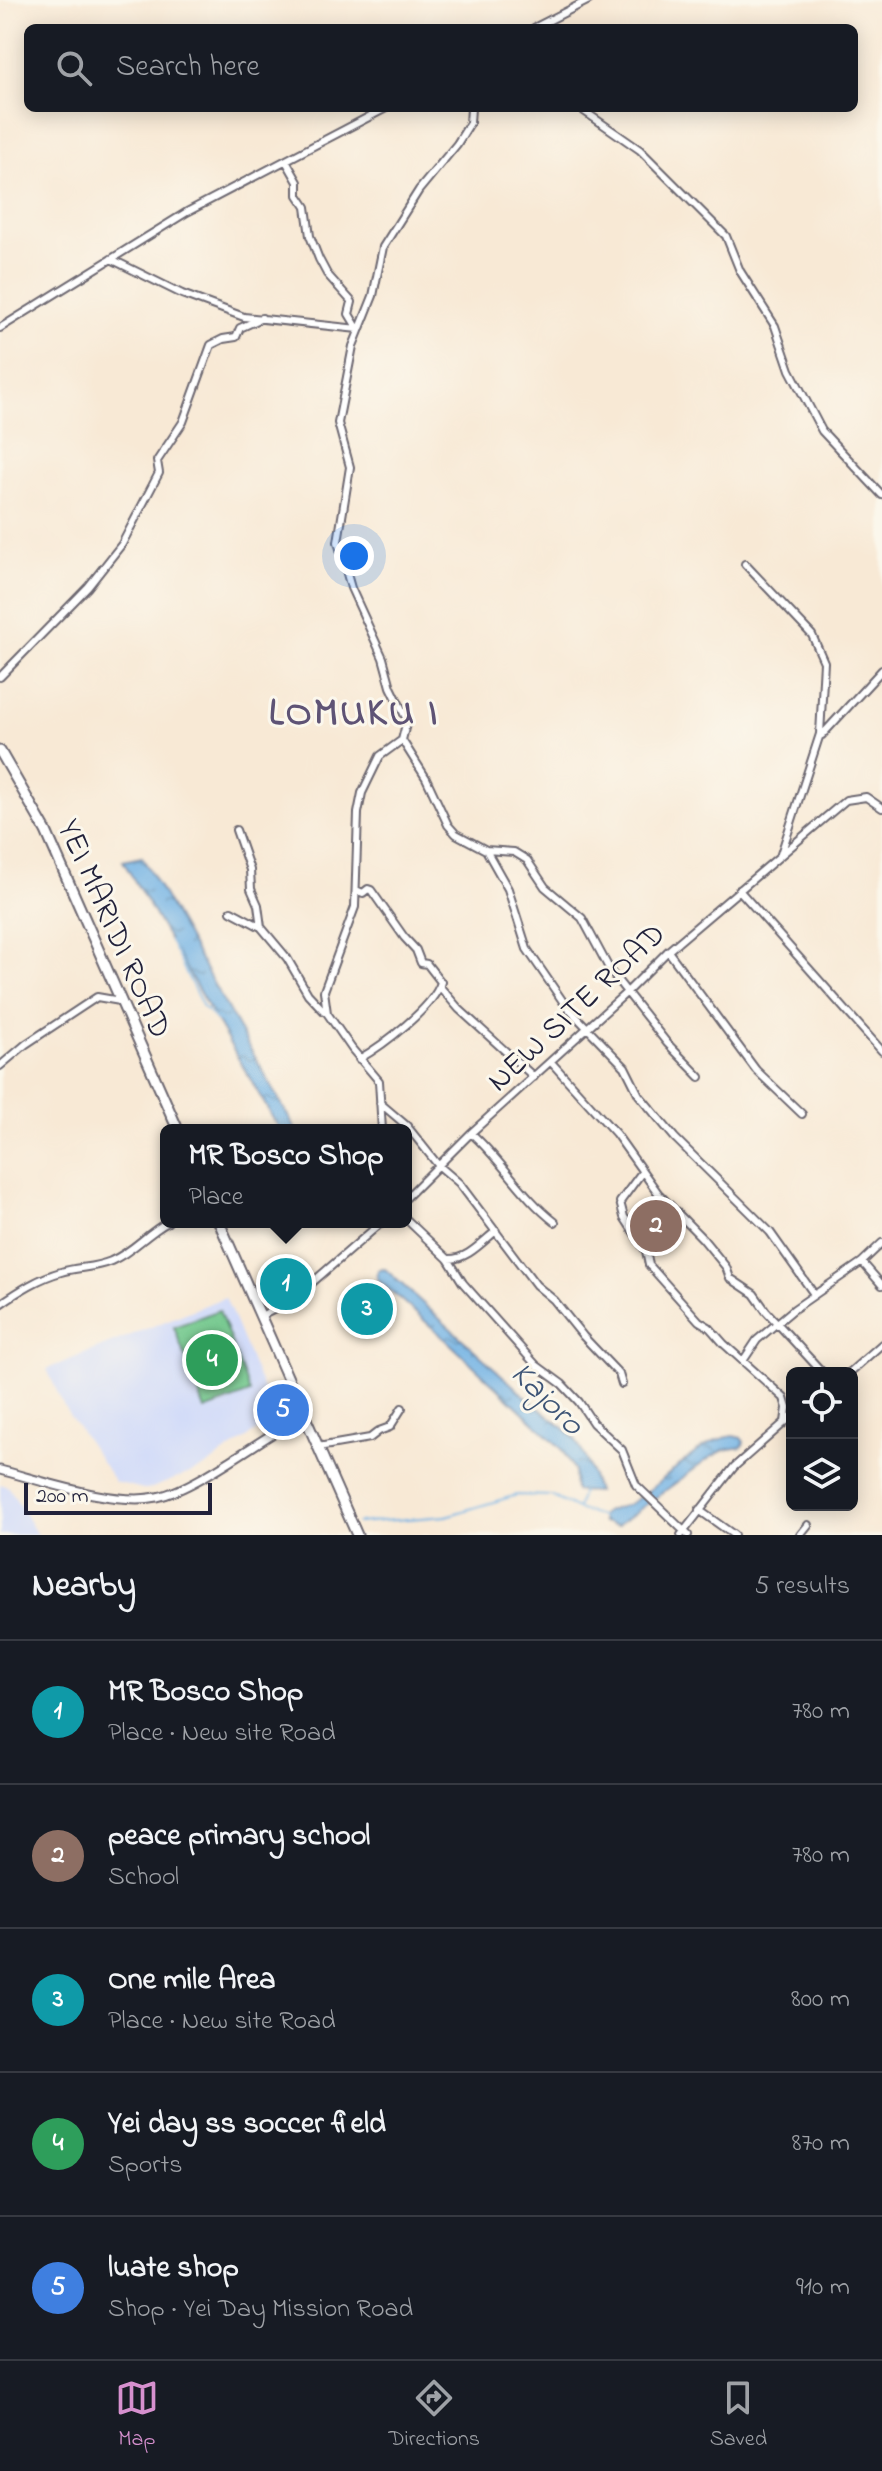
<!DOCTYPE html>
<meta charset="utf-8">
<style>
:root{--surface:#171b24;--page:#242831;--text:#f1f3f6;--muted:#9ea1a6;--line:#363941;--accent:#d690ce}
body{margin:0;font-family:"Indie Flower",sans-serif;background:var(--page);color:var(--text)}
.controls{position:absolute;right:24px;bottom:24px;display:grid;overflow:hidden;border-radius:12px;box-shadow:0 4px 20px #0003}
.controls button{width:72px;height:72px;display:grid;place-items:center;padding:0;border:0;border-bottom:2px solid var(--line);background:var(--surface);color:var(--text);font:40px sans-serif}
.scale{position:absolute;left:24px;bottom:20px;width:188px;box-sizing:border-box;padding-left:8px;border:4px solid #22223b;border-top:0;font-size:22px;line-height:28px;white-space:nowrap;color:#22223b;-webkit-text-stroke:6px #fbf7ec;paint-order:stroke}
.you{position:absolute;left:354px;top:556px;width:28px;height:28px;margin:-20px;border:6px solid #fff;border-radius:50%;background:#1a73e8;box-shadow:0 0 0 12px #1a73e833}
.badge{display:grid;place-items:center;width:52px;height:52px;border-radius:50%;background:var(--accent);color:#fff;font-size:26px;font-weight:700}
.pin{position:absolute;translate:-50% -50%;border:4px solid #fff;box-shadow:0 2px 8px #0006}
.popup{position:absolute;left:160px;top:1124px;width:252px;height:104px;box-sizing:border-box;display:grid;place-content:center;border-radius:12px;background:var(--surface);filter:drop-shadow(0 2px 6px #0005);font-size:26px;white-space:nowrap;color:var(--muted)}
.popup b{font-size:30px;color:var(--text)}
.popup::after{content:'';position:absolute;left:50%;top:100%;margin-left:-16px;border:16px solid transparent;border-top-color:var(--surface)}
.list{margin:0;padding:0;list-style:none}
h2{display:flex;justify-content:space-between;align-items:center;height:104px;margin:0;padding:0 32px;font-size:34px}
h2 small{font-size:26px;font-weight:400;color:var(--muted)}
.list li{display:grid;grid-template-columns:52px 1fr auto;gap:24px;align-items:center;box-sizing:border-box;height:144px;padding:0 32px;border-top:2px solid var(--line)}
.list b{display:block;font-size:30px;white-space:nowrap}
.list p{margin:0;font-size:26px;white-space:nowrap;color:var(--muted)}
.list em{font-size:26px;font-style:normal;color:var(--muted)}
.icon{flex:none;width:44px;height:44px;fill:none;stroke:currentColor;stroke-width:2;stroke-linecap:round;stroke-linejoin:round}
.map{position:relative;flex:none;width:882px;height:1535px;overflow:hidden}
.search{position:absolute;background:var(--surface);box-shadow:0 4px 20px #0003;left:24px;right:24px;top:24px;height:88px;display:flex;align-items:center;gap:20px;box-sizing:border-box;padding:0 28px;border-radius:12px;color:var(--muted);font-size:30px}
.sheet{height:824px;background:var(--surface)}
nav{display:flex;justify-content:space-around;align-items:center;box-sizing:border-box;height:112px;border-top:2px solid var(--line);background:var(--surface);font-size:22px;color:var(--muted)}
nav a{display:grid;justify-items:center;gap:4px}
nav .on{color:var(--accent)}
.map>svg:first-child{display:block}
</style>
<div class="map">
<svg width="882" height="1535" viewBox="0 0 882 1535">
<defs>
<pattern id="water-ripples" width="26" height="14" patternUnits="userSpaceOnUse" patternTransform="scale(2)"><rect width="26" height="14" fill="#70b1e4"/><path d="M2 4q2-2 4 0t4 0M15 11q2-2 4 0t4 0" fill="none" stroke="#5c90ba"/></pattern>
</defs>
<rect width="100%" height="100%" fill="#fbf7ec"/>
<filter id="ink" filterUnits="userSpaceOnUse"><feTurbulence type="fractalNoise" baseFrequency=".0125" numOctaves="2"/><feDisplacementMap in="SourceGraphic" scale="16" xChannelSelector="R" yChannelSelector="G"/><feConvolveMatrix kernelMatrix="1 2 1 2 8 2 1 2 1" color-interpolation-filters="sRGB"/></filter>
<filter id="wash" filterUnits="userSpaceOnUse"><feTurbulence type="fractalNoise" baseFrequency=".006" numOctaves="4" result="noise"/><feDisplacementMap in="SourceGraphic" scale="32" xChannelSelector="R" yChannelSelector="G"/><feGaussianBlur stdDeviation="1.8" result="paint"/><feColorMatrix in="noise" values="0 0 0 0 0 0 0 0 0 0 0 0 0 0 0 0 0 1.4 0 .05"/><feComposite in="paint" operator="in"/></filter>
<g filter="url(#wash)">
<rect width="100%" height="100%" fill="#f8e9d5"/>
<path fill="#d0daf9" d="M225,1297l46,112 2,11 -70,48 -56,22 -32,-8 -51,-75 -17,-38z
M0,1484l9,3 28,48h-37z"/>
<path fill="#71c78c" stroke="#4a7464" stroke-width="2" d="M219,1310l31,83 -45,17 -31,-83z"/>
<path fill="url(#water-ripples)" stroke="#496a90" stroke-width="2" d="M142,857l154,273h-16l-157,-269z
M385,1269l142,129 39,32 10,10 12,24 9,28 -22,-1 -1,-21 -13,-22 -119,-112 -65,-57 1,-9z
M733,1436l8,2 3,4 -2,5 -18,3 -13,7 -94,69 -15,-4v-8c8,-6 20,-6 29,-11 32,-19 66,-62 102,-67z"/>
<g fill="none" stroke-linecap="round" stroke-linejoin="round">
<path stroke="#70b1e4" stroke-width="2" d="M170,941l33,66 14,14
M577,1509l5,-17
M357,1523l89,-7 71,-21 34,1 26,13 25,8"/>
</g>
</g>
<g filter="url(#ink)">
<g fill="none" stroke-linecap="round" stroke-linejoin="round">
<defs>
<path id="minor" d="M534,28l55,-28
M583,108l1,3 56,39 86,86 14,35 35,55 15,44 32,61 60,64
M286,161l12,21v13l8,12 4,29 9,23 8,15 25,28 -3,12 9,15
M111,259l71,35 62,23 114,12
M0,328l187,-116 199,-104
M745,564l67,71 12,27 -4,72 -39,120
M0,677l88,-90 34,-43 37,-71 -2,-12 26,-39 28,-77 12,-6 13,-2 4,-9 22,-10
M822,735l60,-65
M402,740l24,38 22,47 8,9 30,16 28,2 13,8 18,27 37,31 29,54 56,71 33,34
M236,830l14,40 1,19 7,16 3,22 26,31 21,36 16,17
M486,850l22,39 19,60 39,57 59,61 14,28 36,43 95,94 44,62
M356,890l7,3 5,-4 3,1 33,47 12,13 5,13 6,1 14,18c-7,25 -59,64 -82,77
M739,890l143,161
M231,911l28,15
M668,951l88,119 46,44
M440,987l19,22 75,68
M551,1062l65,72 42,59 45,46 23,28 4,11 24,16 12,17 57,62
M0,1066l26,-22 71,-47 23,4
M380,1103l27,23 31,39 21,18 77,102 18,15 29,36 36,38 3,10
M382,1130l-3,-49 -27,-32 -25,-36 -3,-22 31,-84 3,-94 4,-20 18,-37 22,-16 5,-20 -16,-33 -8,-29 -32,-70 -13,-46 12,-75 -12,-44 15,-77 20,-50 10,-49 36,-57 38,-46 13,-21 1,-15
M471,1133c31,27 51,64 84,89
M642,1172l-22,30 4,15 22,34 3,14 50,56 10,6 15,17 60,54 3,10 -2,14
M406,1198l65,-65 156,-141 41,-41 178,-151 20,-3 16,11
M406,1219l42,40 15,24 73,82 26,19 17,18 14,21 29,27 14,35 52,50
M448,1259c19,1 34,-17 48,-28
M862,1262l20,23
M0,1304c19,-13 39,-26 61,-32 17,-5 34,-4 50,-11 22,-9 36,-28 57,-39
M261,1316l30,-15 91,-79
M743,1361l14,-21 37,-31 68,-47 20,-19
M849,1373l33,-29
M318,1447l52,-9 9,-7 11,-4 12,-19
M699,1510l35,25
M681,1535l53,-68 58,-51
M800,1535l8,-10"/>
<path id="tertiary" d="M0,1470c43,11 115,36 157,27 38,-8 99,-55 135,-75l16,2"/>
<path id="primary" d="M0,751l46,80 132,299
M219,1222l138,313"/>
</defs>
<use href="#minor" stroke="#6d6871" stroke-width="10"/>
<use href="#tertiary" stroke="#6d6871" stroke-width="11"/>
<use href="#primary" stroke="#6d6871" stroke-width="13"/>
<use href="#minor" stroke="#fff" stroke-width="6"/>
<use href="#tertiary" stroke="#fff" stroke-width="7"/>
<use href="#primary" stroke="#fff" stroke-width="9"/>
</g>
</g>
<g text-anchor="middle" stroke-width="6" stroke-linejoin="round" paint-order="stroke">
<g font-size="32" fill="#22223b" stroke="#fbf7ec">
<text transform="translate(116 928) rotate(66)" y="11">YEI MARIDI ROAD</text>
<text transform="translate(575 1006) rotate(-43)" y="11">NEW SITE ROAD</text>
</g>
<g font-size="34" font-style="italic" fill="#3d5476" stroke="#fbf7ec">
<text transform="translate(549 1397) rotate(45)" y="12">Kajoro</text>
</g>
<g font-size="40" font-weight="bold" letter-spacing="2" fill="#5e5375" stroke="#fbf7ec">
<text x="354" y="724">LOMUKU I</text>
</g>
</g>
</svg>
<div class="controls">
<button><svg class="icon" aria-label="locate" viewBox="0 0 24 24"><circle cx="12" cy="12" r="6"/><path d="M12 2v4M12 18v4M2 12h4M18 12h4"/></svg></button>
<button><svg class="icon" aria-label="layers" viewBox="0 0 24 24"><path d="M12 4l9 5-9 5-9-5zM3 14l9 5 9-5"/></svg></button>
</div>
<div class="scale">200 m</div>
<div class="you"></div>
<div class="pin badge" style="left:286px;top:1284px;background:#0f9aa8">1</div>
<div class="popup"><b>MR Bosco Shop</b>Place</div>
<div class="pin badge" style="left:656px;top:1226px;background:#8d6e63">2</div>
<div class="pin badge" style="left:367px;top:1309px;background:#0f9aa8">3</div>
<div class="pin badge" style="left:212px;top:1360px;background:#2e9e5b">4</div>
<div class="pin badge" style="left:283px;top:1410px;background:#3f7fe0">5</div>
<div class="search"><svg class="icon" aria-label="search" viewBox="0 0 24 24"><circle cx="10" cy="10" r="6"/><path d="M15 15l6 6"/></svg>Search here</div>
</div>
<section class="sheet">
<h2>Nearby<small>5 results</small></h2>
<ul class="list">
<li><span class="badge" style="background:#0f9aa8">1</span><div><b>MR Bosco Shop</b><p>Place · New site Road</p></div><em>780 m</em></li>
<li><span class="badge" style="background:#8d6e63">2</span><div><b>peace primary school</b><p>School</p></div><em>780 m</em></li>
<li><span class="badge" style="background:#0f9aa8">3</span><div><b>One mile Area</b><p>Place · New site Road</p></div><em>800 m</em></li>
<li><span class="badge" style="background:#2e9e5b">4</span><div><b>Yei day ss soccer field</b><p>Sports</p></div><em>870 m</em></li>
<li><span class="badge" style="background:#3f7fe0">5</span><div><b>luate shop</b><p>Shop · Yei Day Mission Road</p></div><em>910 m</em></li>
</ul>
</section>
<nav>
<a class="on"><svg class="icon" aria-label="map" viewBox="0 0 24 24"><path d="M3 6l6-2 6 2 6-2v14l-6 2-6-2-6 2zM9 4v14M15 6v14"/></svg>Map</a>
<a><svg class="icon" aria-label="directions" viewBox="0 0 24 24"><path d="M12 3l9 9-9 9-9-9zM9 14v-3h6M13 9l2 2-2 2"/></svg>Directions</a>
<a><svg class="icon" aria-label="saved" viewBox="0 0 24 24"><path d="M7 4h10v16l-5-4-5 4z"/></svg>Saved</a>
</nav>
